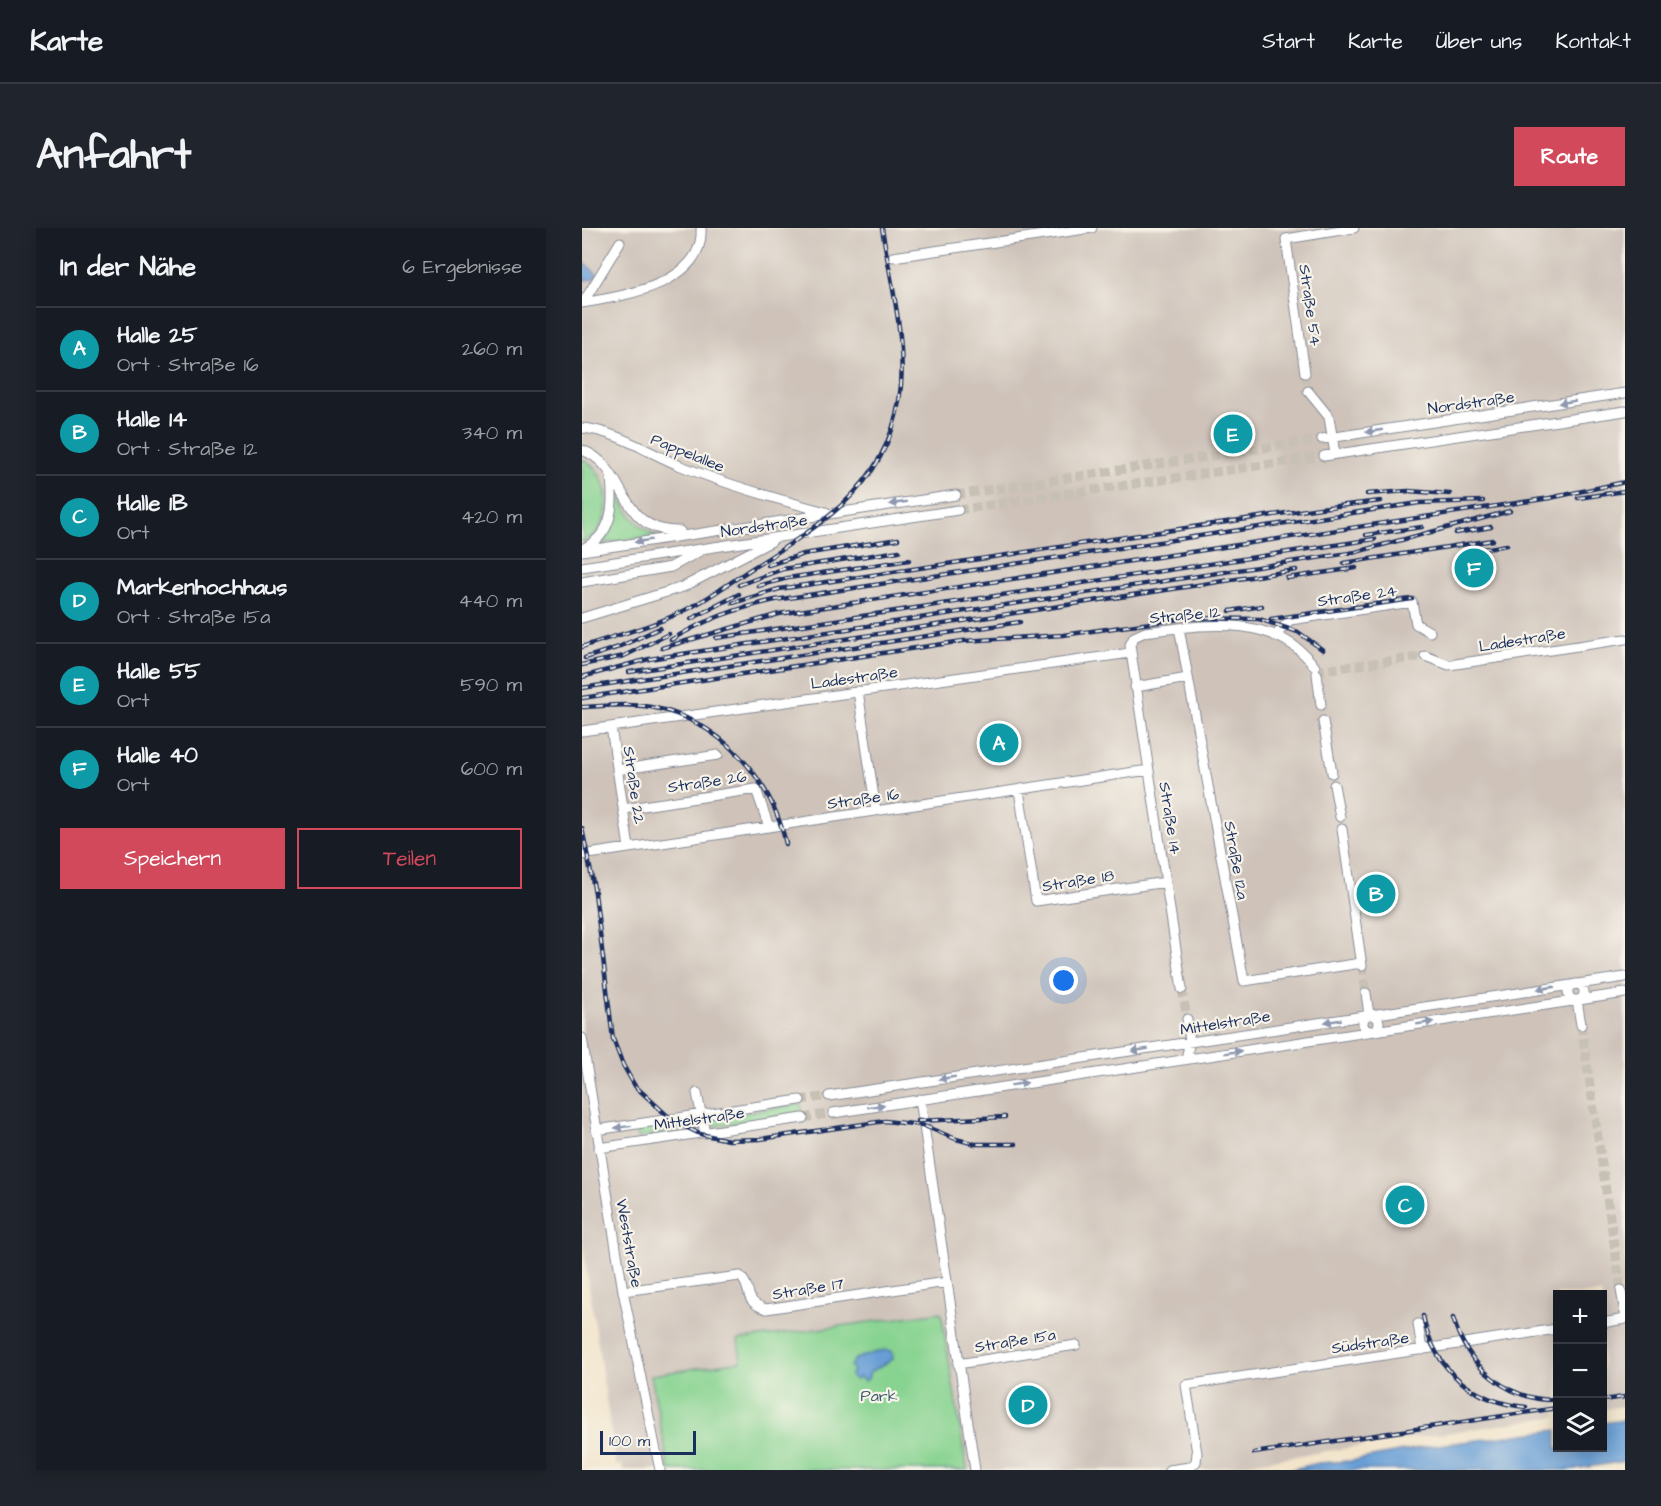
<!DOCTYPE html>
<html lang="de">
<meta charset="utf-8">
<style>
:root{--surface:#171b24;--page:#20242c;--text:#f1f3f6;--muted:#9ea1a6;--line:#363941;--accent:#d1495b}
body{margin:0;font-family:"Architects Daughter",sans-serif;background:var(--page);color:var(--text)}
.controls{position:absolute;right:18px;bottom:18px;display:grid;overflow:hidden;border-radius:0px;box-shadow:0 3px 15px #0003}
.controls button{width:54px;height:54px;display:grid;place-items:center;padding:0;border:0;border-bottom:2px solid var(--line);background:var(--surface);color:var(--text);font:30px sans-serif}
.scale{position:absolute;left:18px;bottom:15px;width:96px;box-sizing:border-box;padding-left:6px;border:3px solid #1b2f5e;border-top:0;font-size:16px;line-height:21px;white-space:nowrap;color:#1b2f5e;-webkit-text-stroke:4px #f7f3e8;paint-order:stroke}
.you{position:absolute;left:482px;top:753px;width:21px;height:21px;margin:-15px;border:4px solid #fff;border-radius:50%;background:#1a73e8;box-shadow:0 0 0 9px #1a73e833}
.badge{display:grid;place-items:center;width:39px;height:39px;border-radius:50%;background:var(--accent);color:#fff;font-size:20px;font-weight:700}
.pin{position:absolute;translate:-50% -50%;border:3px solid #fff;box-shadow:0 2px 6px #0006}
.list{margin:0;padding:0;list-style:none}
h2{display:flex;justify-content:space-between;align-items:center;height:78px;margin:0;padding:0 24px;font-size:26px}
h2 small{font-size:20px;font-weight:400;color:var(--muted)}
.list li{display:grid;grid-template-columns:39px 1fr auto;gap:18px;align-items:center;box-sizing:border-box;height:84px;padding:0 24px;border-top:2px solid var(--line)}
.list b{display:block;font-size:22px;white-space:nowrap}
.list p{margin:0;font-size:20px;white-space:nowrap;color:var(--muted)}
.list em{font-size:20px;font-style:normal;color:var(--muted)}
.actions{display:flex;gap:12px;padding:18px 24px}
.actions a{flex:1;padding:14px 0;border:2px solid var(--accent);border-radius:0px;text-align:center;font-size:21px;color:var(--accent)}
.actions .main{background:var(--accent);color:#fff}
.icon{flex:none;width:33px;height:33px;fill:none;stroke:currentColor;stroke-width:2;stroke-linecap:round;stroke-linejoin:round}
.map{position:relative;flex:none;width:1043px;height:1242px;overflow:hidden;border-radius:0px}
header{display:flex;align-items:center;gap:36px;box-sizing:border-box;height:84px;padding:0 30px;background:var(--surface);border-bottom:2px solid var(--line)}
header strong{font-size:28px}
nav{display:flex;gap:33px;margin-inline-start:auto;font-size:21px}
.intro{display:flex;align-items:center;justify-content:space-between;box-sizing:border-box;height:144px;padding:0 36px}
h1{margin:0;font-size:42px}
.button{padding:15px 27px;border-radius:0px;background:var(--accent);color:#fff;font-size:21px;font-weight:700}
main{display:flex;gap:36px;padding:0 36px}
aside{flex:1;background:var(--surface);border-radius:0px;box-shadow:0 3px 15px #0003}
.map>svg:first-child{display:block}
</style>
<header>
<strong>Karte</strong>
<nav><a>Start</a><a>Karte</a><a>Über uns</a><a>Kontakt</a></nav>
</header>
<div class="intro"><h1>Anfahrt</h1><a class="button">Route</a></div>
<main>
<aside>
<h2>In der Nähe<small>6 Ergebnisse</small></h2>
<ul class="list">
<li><span class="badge" style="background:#0f9aa8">A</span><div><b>Halle 25</b><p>Ort · Straße 16</p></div><em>260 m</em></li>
<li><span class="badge" style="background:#0f9aa8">B</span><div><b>Halle 14</b><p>Ort · Straße 12</p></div><em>340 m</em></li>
<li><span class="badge" style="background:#0f9aa8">C</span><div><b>Halle 1B</b><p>Ort</p></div><em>420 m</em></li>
<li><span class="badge" style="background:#0f9aa8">D</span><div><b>Markenhochhaus</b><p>Ort · Straße 15a</p></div><em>440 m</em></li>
<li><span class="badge" style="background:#0f9aa8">E</span><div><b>Halle 55</b><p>Ort</p></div><em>590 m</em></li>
<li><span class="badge" style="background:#0f9aa8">F</span><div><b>Halle 40</b><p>Ort</p></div><em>600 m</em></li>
</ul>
<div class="actions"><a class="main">Speichern</a><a>Teilen</a></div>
</aside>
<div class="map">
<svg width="1043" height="1242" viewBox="0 0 1043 1242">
<rect width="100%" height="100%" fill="#f7f3e8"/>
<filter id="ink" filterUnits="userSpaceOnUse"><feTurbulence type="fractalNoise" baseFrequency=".0167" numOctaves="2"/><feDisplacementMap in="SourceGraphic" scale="12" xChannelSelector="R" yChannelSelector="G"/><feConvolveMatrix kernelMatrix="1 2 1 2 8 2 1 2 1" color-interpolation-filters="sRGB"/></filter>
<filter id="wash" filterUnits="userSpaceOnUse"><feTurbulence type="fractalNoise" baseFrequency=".008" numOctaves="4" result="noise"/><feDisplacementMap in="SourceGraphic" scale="24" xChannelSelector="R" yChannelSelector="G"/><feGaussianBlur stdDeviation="1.35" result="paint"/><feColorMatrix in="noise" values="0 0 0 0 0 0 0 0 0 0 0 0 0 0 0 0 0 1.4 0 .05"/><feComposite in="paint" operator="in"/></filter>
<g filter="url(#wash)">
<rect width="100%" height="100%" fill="#f2e4ca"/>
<path fill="#cec2b9" d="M0,0h1043v1178l-22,3 -1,-115h-45v122l-353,54h-581l-1,-6 -6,1 -34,-226z"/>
<path fill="#87d390" stroke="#518177" stroke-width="1.5" d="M0,231c31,14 35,70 0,83z
M34,262c10,20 19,37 41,46l-54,7c12,-15 12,-34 13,-53z
M219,876l1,9 -87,13 -2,-2 1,-7z
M90,895l14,7 -48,8 -2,-9z
M359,1084l26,158h-298l-18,-95 90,-14 -3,-21z"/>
<path fill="#689ed5" stroke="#42669a" stroke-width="1.5" d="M0,33l16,14 -5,4 -11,1z
M302,1122l8,1 1,8 -23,13 -2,7 -4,2 -4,-4 -4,3 -6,-4 3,-5 -3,-5 5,-7z
M1043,1192v41l-57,9h-279l30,-7 32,-2 80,-15 126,-16v18h45l1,-25z"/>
</g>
<g filter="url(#ink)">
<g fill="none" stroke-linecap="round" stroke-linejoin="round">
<path stroke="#c7c0b4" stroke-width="9" stroke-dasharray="9 4.5" stroke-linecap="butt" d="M723,145l3,18
M374,267l366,-56
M376,282l366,-54
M734,443l109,-15
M780,738l4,27
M600,761l5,30
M999,797l40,265
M218,872l29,-4
M221,890l30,-5"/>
<defs>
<path id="minor" d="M311,29l199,-29
M0,75c41,-7 123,-19 119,-75
M1,75l37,-61
M723,145l-19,-134 68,-11
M726,163l21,26 6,37
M0,200c34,3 67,25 99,38 47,19 95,33 145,46
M740,211l303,-46
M0,222c47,17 35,83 98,81
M742,228l301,-45
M2,320c29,-14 30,-42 27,-70
M0,323l374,-56
M0,339l376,-57
M0,354l89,-15 29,-16
M0,390l101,-31 89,-46
M597,400l65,353 117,-18
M693,408l15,-16 122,-18 4,22 14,8
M843,428l24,9 176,-26
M735,446l4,31
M553,459l53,-9
M276,463l18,120
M741,493l9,52
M29,499l18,121
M0,503l548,-78
M35,542l101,-15
M752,557l6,32
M437,562l17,111 130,-19
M41,581l133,-20 13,38
M760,601l20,137
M0,627l566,-85
M986 764a8 8 0 1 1 16 0a8 8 0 1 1-16 0Z
M600,761l-52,-344 4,-8 11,-5c58,-7 130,-20 170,35
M784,765l3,22
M995,772l4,25
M781 795a8 8 0 1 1 16 0a8 8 0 1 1-16 0Z
M605,791l3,23 -3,12 6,4
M0,810l41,253 37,179
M115,865l8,40
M247,868l796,-119
M338,871l55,371
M251,885l792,-120
M14,902l204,-30
M17,920l204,-30
M1039,1062l4,23
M41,1063l117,-15c14,13 1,25 26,33l180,-27
M1020,1095l23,-4
M836,1096l4,26
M376,1136l118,-19
M587,1242l21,-3 6,-5 1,-9 -11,-68 371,-56"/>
</defs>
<use href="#minor" stroke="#868a94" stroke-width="11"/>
<use href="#minor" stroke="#fff" stroke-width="9"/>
<defs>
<path id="rail" d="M785,266l41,-3 42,3
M996,270l47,-7
M874,305l35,-6
M784,307l56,-8
M901,321l24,-4
M762,335l149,-23
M186,337l36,-11 94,-15
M705,350l69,-10
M157,357l44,-16 116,-18
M176,358l30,-8 121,-18
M151,375l46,-14 541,-81 61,-7
M648,383l32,-5
M109,391l48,-25
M689,391l141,-20
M134,410l659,-99
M89,412c35,-21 64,-31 104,-40l644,-97 64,-2
M0,419c28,-10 58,-17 86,-29 31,-12 58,-33 86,-51 73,-46 139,-85 147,-182 4,-51 -11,-106 -19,-157
M80,420l117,-34 771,-116 75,-16
M3,430l34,-11 41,-19
M0,437l42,-9 45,-22
M47,444l667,-102
M0,449l67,-18 707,-107 154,-41
M0,460l438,-66
M0,470l381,-57 100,-6 124,-17 72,1 39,13 25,18
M0,479c23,-1 47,-4 69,0 68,13 120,70 135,137
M0,600l13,65 18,146 10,26 12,21 37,34 28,14 29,6 31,-1 125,-18 37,4 34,14 19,5h41
M336,893l87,-4
M841,1088c11,53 49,86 103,91
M871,1090c14,48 54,83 104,82
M1020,1172l23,-3
M672,1225l303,-45"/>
</defs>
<use href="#rail" stroke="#1b2f5e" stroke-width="4.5"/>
<use href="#rail" stroke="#f7f3e8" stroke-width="2" stroke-dasharray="7" stroke-linecap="butt"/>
</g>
<defs><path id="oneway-solid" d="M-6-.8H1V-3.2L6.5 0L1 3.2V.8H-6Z" transform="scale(1.5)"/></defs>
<g fill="#8d97ae">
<use href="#oneway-solid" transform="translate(985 174) rotate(171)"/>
<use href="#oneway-solid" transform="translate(792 203) rotate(172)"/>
<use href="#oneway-solid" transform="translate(316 275) rotate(172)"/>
<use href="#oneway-solid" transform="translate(61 313) rotate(171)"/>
<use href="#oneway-solid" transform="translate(964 760) rotate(172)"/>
<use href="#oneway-solid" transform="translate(751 793) rotate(171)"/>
<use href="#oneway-solid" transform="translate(843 795) rotate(-9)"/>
<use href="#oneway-solid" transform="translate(558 822) rotate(171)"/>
<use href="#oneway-solid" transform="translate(651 824) rotate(-9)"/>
<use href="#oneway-solid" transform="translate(365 850) rotate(171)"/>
<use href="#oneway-solid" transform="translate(437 856) rotate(-9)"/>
<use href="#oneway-solid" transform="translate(294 878) rotate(-9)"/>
<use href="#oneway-solid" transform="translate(41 899) rotate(173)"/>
</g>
</g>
<g text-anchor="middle" stroke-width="4.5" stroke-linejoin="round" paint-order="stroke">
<g font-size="16" fill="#1b2f5e" stroke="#f7f3e8">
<text transform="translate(729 77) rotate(82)" y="6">Straße 54</text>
<text transform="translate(889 174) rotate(-8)" y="6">Nordstraße</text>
<text transform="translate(106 224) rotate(22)" y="6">Pappelallee</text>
<text transform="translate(182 297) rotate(-8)" y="6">Nordstraße</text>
<text transform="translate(775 367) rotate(-8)" y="6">Straße 24</text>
<text transform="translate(603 386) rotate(-5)" y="6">Straße 12</text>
<text transform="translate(940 411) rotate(-9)" y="6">Ladestraße</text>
<text transform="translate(272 449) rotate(-8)" y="6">Ladestraße</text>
<text transform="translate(125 553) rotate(-8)" y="6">Straße 26</text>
<text transform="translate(53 557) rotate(82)" y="6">Straße 22</text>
<text transform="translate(281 570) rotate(-8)" y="6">Straße 16</text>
<text transform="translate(589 590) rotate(81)" y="6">Straße 14</text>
<text transform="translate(655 632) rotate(80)" y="6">Straße 12a</text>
<text transform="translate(496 652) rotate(-9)" y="6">Straße 18</text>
<text transform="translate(643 794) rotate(-9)" y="6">Mittelstraße</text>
<text transform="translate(117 890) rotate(-8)" y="6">Mittelstraße</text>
<text transform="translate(48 1015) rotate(80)" y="6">Weststraße</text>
<text transform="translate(226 1060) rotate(-9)" y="6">Straße 17</text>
<text transform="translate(433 1112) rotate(-9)" y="6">Straße 15a</text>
<text transform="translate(788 1114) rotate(-8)" y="6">Südstraße</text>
</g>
<g font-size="16" fill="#36586a" stroke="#f7f3e8">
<text x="297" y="1173">Park</text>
</g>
</g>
</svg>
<div class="controls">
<button>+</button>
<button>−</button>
<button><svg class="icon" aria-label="layers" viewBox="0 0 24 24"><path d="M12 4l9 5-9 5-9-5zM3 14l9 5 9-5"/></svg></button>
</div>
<div class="scale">100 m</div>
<div class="you"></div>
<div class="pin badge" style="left:417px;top:515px;background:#0f9aa8">A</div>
<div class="pin badge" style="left:794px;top:666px;background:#0f9aa8">B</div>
<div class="pin badge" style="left:823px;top:977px;background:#0f9aa8">C</div>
<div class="pin badge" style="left:446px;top:1177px;background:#0f9aa8">D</div>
<div class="pin badge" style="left:651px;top:206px;background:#0f9aa8">E</div>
<div class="pin badge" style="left:892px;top:340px;background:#0f9aa8">F</div>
</div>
</main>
